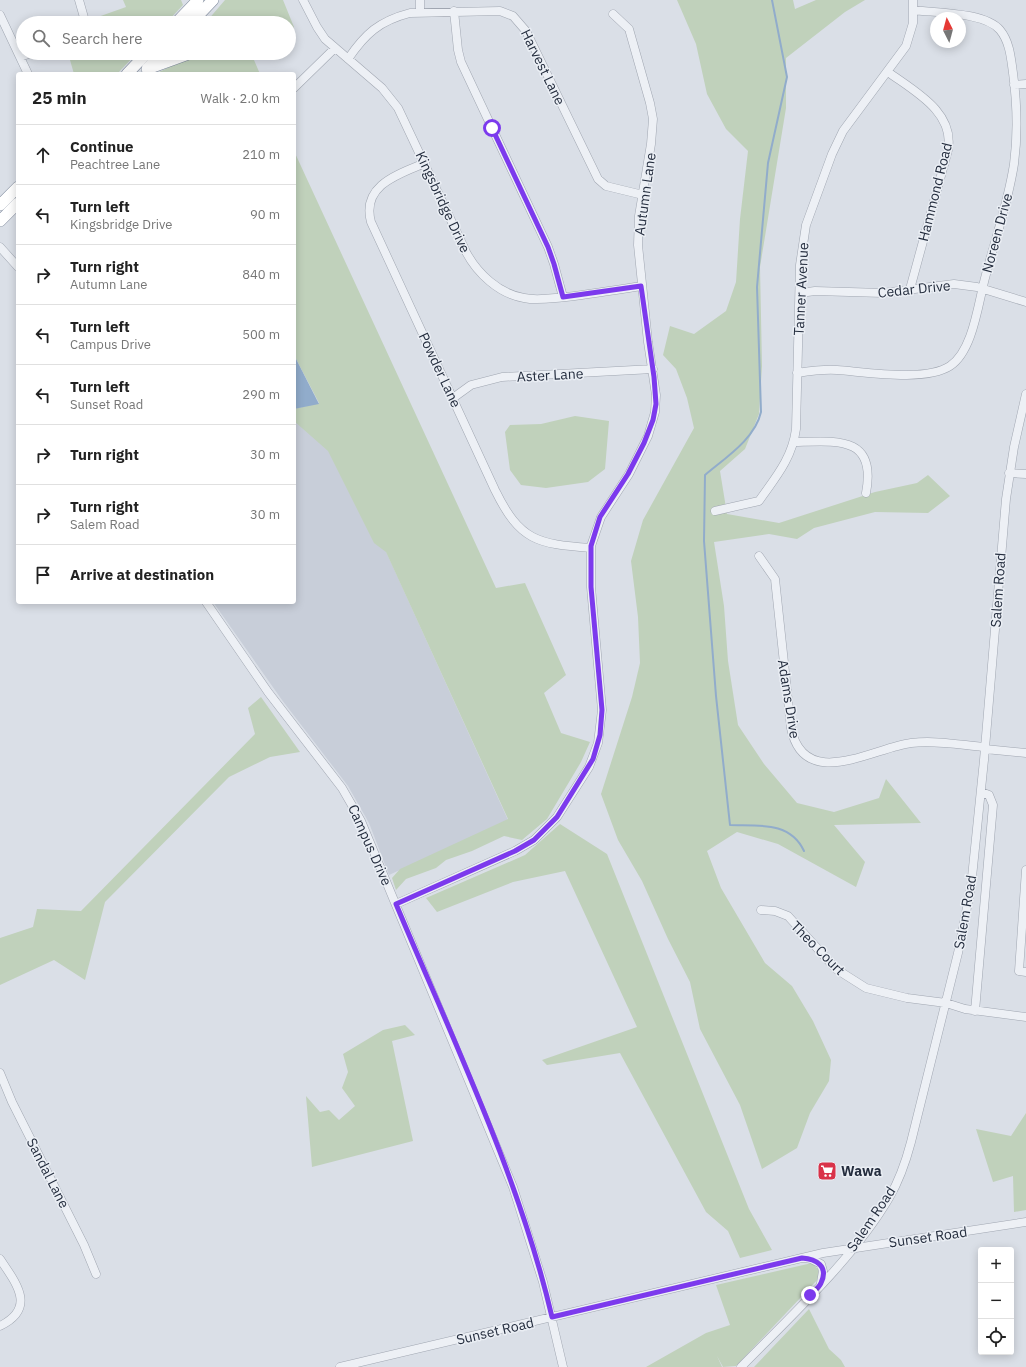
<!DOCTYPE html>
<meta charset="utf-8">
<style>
:root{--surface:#fff;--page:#f2f2f2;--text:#222;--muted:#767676;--line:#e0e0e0}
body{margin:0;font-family:"IBM Plex Sans",sans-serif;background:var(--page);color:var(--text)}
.controls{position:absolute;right:12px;bottom:12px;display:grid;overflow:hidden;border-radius:4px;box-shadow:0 2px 10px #0003}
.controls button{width:36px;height:36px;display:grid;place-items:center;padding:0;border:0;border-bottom:1px solid var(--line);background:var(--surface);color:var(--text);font:20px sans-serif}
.compass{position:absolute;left:930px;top:12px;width:36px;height:36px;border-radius:50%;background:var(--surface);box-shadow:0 2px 10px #0003;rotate:354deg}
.stop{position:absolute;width:12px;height:12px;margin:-9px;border:3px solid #7c3aed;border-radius:50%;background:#fff}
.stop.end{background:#7c3aed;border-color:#fff;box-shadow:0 1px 4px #0008}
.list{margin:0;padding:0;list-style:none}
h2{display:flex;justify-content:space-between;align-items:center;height:52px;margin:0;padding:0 16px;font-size:17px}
h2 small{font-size:13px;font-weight:400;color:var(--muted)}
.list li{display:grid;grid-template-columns:26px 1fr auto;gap:12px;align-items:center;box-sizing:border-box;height:60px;padding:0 16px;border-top:1px solid var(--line)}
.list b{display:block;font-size:15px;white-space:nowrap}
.list p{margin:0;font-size:13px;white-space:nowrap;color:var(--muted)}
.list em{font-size:13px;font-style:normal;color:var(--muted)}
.icon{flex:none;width:22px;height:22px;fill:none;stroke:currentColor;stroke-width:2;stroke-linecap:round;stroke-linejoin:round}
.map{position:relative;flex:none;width:1026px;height:1367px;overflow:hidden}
.search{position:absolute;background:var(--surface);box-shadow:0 2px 10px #0003;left:16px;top:16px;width:280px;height:44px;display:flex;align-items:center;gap:10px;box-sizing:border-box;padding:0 14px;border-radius:22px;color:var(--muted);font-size:15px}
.panel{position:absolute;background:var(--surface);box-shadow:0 2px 10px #0003;left:16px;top:72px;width:280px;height:532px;border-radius:4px}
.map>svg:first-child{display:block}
</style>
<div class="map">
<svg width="1026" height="1367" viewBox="0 0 1026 1367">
<rect width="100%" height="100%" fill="#dadfe7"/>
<path fill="#c8ced9" d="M319,404l189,416 -119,55 -20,-52 -21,-37 -66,-86 -69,-98h81v-193z"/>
<path fill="#c0d1bb" d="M123,0h58l2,5 -17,18h-73l2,-5 31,-11z
M225,0h58l11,27 -5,4v-8h-81l-1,-2z
M677,0h116l2,9 21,-9h49l-20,12 -59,46v50l-26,159 2,99 -3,48 -14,35 -25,22 7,43 52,9 96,-31 42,-9 11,-8 22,21 -22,17 -53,-1 -61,16 -17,11 -28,-5 -55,8 10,64 4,55 10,64 26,39 33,39 37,9 45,-14 7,-19 35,44 -87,2 31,37 -9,25 -78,-43 -41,-12 -30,19 14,37 44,75 27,23 21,35 18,39 -2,21 -19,32 -13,35 -35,21 -22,-64 -40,-76 -10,-47 -22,-43 -26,-58 -24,-41 -17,-46 31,-97 8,-34 -2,-46 -7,-56 12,-41 51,-92 -7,-30 -11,-29 -13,-14 7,-29 24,8 32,-23 10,-29 4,-63 8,-68 -22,-22 -19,-35 -11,-50z
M68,53h69l-20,21h-43z
M198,53h64l-8,7 6,14h-105z
M294,151l202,437 29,-5 41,92 -22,18 17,40 29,9 -9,20 -34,57 -25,21 -18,-4 -32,15 -26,9 -10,8 -30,11 -10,11 -4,-12 8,-9 108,-50 -122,-267 -12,-9 -46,-92 -34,-30v-12l25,-6 -25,-48z
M575,416l34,5 -4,48 -17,13 -42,6 -25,-3 -11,-15 -5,-38 5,-7 31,-1z
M261,697l39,55 -30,5 -41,20 -124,125 -20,78 -31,-20 -54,25v-47l33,-11 4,-18 44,2 174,-177 -7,-26z
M560,824l47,30 142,355 23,41 -32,8 -12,-27 -22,-19 -86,-159 -73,12 -5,-5 95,-33 -72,-156 -52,11 -76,30 -11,-14 99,-43z
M405,1025l10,10 -23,6 21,100 -101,26 -6,-71 14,16 9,-2 10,10 16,-14 -13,-18 6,-16 -5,-18 40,-24z
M1026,1113v97l-12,2 -1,-36 -20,6 -17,-53 35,7z
M812,1263l6,6 2,8 -84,89 -13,1 -6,-11 5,11h-76l60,-34 24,-8 -14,-40z
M809,1309l20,40 12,11 4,7h-91z"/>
<path fill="#91accb" d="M294,355l25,49 -25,5z"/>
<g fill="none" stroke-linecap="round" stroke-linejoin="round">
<path stroke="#91accb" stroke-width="2" d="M772,0l15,77 -19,86 -11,124 4,125c-6,27 -36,46 -56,63l-1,66 12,155 14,129c28,1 60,-4 74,26"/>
<defs>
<path id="minor" d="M79,0l6,21 -2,2
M303,0l14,27 8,12 57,49 16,20 68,144c11,21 33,42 58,46 14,3 28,0 42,-1 25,-3 50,-7 75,-11
M420,0v12
M454,11l4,39 3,12 87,185 6,17 9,33
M0,15l28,59
M20,57l11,-4
M348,59c17,-25 31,-38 62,-46l90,-2 13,5 13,15 72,148 8,7 37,9
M888,72c26,19 67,40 60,78l-38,139
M1014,85l12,-1
M294,88l41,-40
M425,163c-26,11 -64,22 -54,59l124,268c25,51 42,54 96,58
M0,247l18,20
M800,293l15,-2 68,2 71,-9 23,3 49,15
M797,373c13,-2 27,-4 40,-3 29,2 89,12 113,-4 23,-15 28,-62 35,-88 10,-38 23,-75 29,-114 4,-30 3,-61 -1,-91 -2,-14 -3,-31 -13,-43 -15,-18 -64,-17 -87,-20
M453,398l18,-13 31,-8 151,-8
M794,442c42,-1 83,-7 72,51
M1009,473l17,1
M715,511l44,-10c16,-23 33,-42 37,-72l4,-164 6,-40 26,-71 11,-23 63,-85 7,-23v-23
M759,556l16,23 16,149c13,64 82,20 120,15 25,-3 50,2 74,4
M206,602l62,90 74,96 19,33 152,366 30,95 20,85
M985,749l41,4
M1026,870l-7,101 7,1
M396,904l119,-53 19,-11 23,-23 32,-50 9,-24 4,-33 -11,-123v-41l10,-29 28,-43 19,-38 7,-24 1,-17 -8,-53 -10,-97 1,-29 12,-72 2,-25 -3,-16 -21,-74 -16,-15
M761,910l14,1 13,5 48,53 30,19 41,10 39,5 19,6 61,8
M975,1011l18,-206 -4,-10 -8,-3
M0,1073l12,29 72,143 12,29
M805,1258l6,1 10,5 2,7 -2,12
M0,1259c16,24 37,49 0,67
M340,1367l483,-114 203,-31
M741,1367c49,-50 113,-109 148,-169 10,-17 17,-37 22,-56l47,-189 13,-66 13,-127 22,-261 8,-52 12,-53"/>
<path id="highway" d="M176,23l22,-23
M191,23l22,-23
M148,68l14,-15
M147,69l44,-16
M127,74l20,-21
M0,205l18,-18
M0,221l18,-18"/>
</defs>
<use href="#minor" stroke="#a0a6b1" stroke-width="9"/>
<use href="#highway" stroke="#818c9e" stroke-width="12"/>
<use href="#minor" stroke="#edf0f5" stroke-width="8"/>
<use href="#highway" stroke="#fff" stroke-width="11"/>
</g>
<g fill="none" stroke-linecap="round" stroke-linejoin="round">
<path stroke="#7c3aed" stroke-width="5" d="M492,128l56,119 6,17 9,33 78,-11 13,91 2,27 -3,16 -9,23 -16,31 -28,43 -9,29v41l11,123 -2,25 -7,24 -36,58 -23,23 -19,11 -119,53c56,134 123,272 156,413l250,-59c14,1 27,8 19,25 -2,5 -8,9 -11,12"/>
</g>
<defs>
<symbol id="supermarket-square" viewBox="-11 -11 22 22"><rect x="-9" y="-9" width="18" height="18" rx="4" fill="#d93249" stroke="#eaeef4"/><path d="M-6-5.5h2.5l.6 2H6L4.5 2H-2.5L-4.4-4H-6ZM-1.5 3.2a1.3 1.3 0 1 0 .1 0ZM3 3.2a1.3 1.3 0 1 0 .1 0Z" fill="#fff"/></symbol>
</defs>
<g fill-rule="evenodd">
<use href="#supermarket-square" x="816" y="1160" width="22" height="22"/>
</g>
<g text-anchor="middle" stroke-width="3" stroke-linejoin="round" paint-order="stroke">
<g font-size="14" fill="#242d3e" stroke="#eaeef4">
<text transform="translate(543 67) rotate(64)" y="5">Harvest Lane</text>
<text transform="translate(935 192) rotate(-76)" y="5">Hammond Road</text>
<text transform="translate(645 194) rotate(-82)" y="5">Autumn Lane</text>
<text transform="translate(443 202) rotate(65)" y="5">Kingsbridge Drive</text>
<text transform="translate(997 233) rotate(-75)" y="5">Noreen Drive</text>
<text transform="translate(801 289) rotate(-87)" y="5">Tanner Avenue</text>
<text transform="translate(914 289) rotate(-6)" y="5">Cedar Drive</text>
<text transform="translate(440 370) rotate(65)" y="5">Powder Lane</text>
<text transform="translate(550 375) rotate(-3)" y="5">Aster Lane</text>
<text transform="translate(998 590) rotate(-86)" y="5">Salem Road</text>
<text transform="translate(789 699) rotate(81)" y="5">Adams Drive</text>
<text transform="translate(370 845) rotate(66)" y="5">Campus Drive</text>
<text transform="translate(965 912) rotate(-80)" y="5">Salem Road</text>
<text transform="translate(818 948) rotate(45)" y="5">Theo Court</text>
<text transform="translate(48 1173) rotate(63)" y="5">Sandal Lane</text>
<text transform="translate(871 1219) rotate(-56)" y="5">Salem Road</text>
<text transform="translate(928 1237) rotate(-8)" y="5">Sunset Road</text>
<text transform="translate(495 1331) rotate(-13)" y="5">Sunset Road</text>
</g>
<g font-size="14" font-weight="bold" fill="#242d3e" stroke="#eaeef4" text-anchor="start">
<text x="841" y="1176">Wawa</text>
</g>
</g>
</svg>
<div class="controls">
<button>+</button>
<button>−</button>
<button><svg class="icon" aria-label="locate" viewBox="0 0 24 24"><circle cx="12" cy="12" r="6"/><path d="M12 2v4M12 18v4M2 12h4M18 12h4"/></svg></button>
</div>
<svg class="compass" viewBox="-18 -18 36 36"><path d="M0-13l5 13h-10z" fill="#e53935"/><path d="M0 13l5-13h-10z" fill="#767676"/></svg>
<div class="stop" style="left:492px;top:128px"></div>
<div class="stop end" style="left:810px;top:1295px"></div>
<div class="search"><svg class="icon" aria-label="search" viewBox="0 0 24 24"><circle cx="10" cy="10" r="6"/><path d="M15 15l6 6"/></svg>Search here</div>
<section class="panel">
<h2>25 min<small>Walk · 2.0 km</small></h2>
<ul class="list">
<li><svg class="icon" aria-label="ahead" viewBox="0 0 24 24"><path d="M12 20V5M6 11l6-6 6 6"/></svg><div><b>Continue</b><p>Peachtree Lane</p></div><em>210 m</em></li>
<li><svg class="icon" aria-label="left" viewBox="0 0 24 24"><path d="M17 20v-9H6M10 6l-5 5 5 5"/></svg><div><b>Turn left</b><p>Kingsbridge Drive</p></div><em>90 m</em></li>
<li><svg class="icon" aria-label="right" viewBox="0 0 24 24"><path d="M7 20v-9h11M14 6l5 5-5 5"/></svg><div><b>Turn right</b><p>Autumn Lane</p></div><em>840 m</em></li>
<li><svg class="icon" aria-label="left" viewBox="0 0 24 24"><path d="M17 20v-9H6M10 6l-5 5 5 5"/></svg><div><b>Turn left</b><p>Campus Drive</p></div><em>500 m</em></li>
<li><svg class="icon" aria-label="left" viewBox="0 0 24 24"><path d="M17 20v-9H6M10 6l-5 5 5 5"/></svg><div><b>Turn left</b><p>Sunset Road</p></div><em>290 m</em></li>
<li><svg class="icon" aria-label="right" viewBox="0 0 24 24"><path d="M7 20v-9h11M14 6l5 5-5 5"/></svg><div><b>Turn right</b></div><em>30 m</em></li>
<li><svg class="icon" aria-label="right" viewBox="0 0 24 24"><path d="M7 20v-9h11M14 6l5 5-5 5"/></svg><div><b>Turn right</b><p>Salem Road</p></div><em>30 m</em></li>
<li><svg class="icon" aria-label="arrive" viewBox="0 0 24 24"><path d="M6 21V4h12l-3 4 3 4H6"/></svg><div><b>Arrive at destination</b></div></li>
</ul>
</section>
</div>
